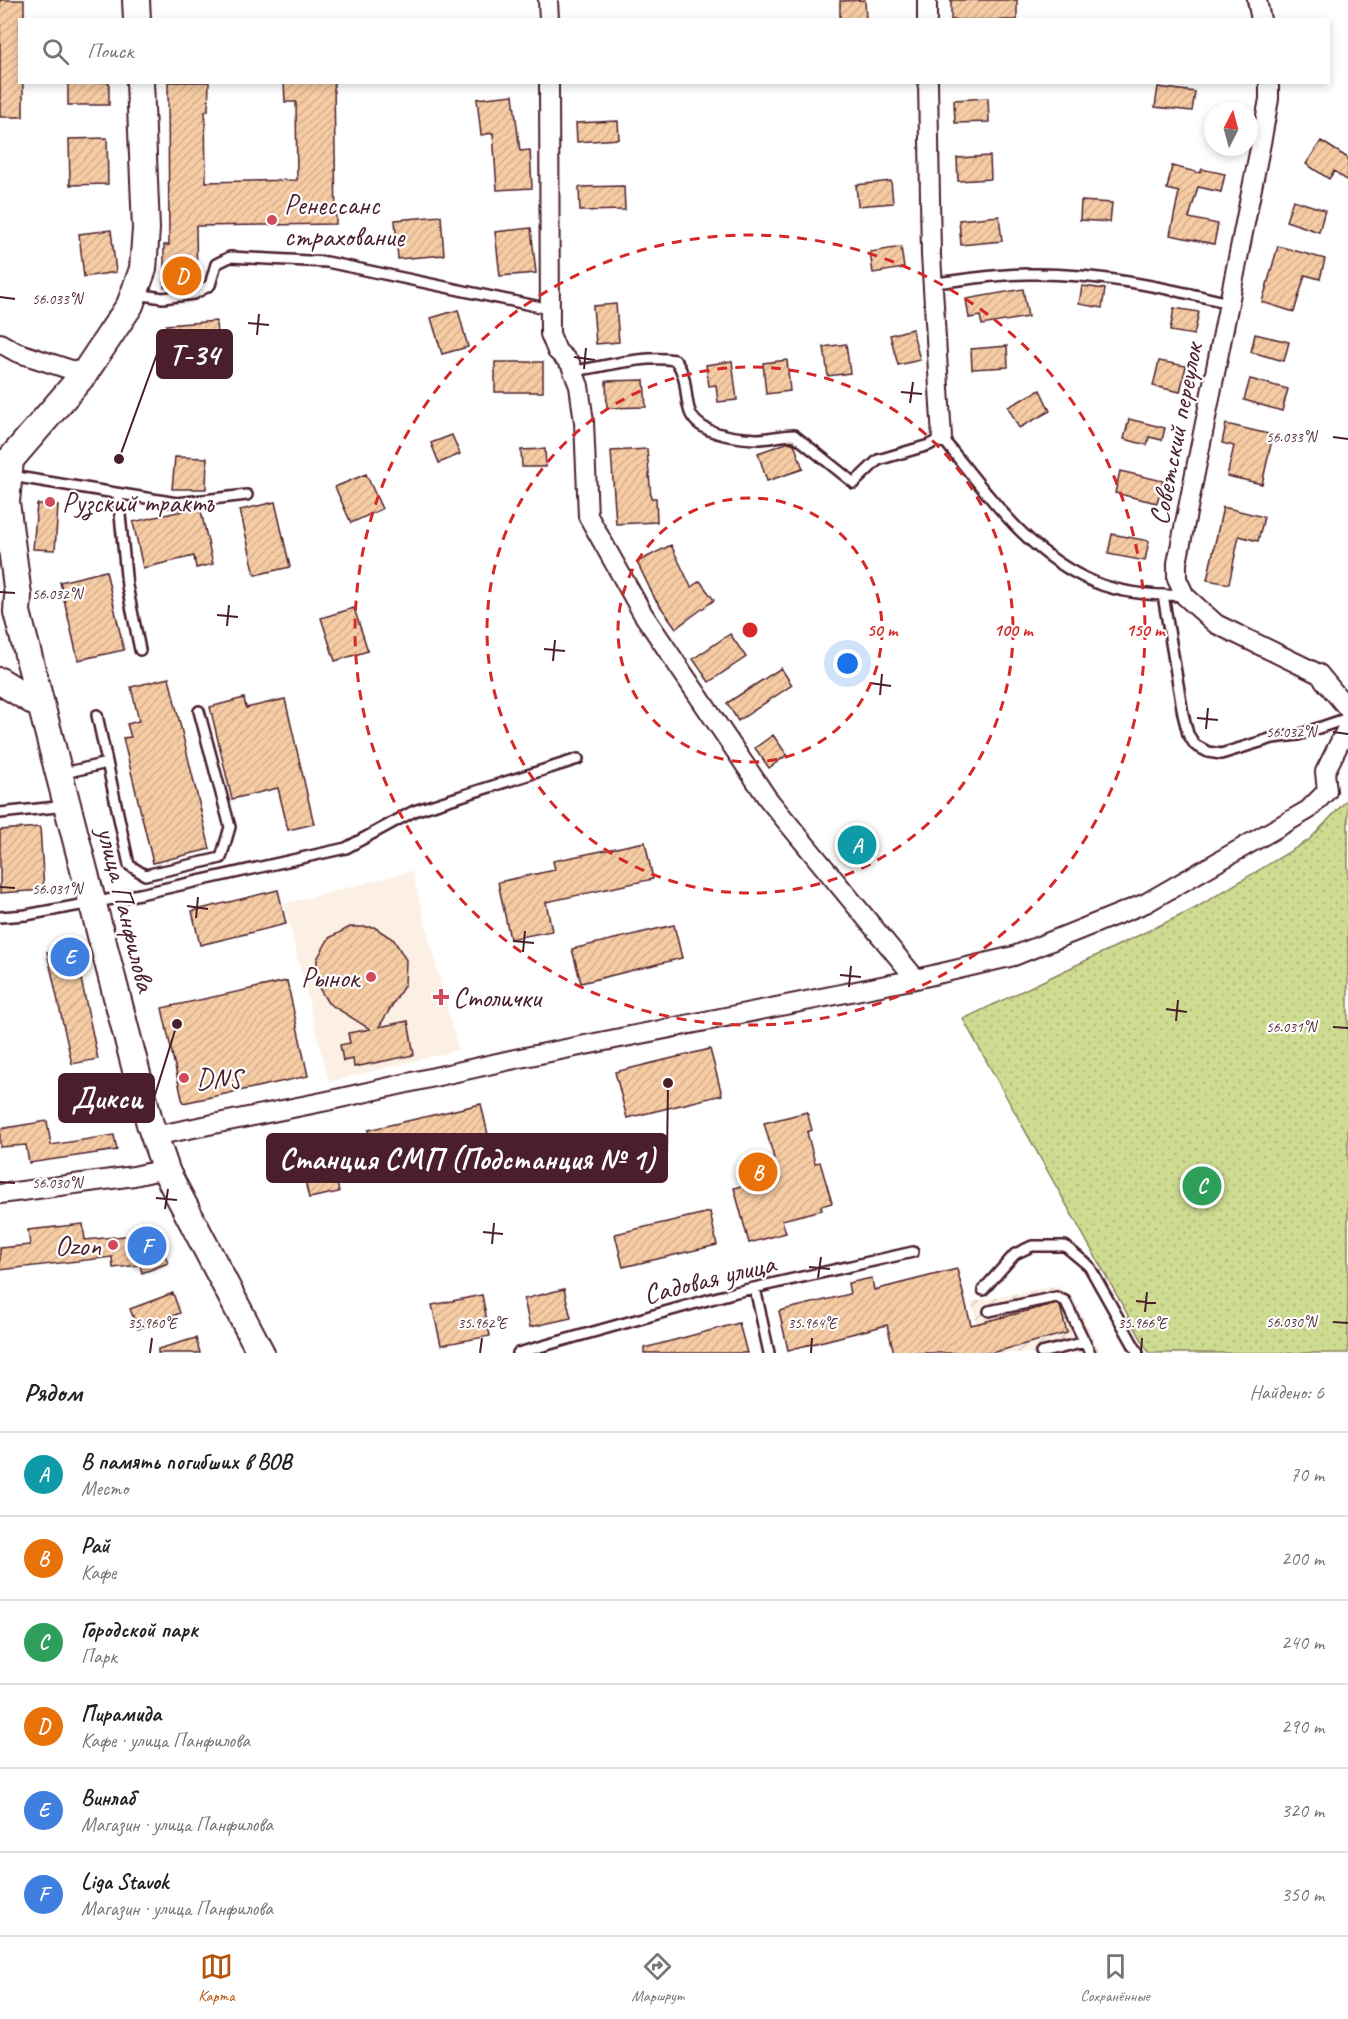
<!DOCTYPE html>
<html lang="ru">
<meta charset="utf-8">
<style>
:root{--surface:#fff;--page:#f2f2f2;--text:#222;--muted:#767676;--line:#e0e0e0;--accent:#b45309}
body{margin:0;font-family:Caveat,sans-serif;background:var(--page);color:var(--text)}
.compass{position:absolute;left:1204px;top:102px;width:54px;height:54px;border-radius:50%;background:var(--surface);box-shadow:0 3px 9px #0003;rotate:6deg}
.you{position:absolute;left:848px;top:664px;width:21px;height:21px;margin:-15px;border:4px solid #fff;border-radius:50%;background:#1a73e8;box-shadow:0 0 0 9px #1a73e833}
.badge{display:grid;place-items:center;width:39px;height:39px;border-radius:50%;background:var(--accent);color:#fff;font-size:20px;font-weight:700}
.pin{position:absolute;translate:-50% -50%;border:3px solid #fff;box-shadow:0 2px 6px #0006}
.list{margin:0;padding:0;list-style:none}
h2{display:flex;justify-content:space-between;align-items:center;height:78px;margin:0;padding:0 24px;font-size:26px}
h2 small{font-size:20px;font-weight:400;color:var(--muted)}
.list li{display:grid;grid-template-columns:39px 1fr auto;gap:18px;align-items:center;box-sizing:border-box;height:84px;padding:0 24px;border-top:2px solid var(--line)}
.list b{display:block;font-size:22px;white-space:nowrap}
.list p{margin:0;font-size:20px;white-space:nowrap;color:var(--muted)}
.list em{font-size:20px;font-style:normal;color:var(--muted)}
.icon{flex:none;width:33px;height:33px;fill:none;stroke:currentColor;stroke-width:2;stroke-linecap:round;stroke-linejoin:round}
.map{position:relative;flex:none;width:1348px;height:1353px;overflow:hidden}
.search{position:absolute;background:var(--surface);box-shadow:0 3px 9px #0003;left:18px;right:18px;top:18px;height:66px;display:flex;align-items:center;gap:15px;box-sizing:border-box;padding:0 21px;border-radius:0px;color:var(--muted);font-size:22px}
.sheet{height:582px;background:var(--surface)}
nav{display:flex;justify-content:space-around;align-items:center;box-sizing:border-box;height:84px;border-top:2px solid var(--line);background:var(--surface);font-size:16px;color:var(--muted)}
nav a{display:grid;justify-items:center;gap:3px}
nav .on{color:var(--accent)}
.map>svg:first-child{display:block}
</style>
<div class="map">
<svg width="1348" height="1353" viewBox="0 0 1348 1353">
<defs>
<pattern id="industrial-furrows" width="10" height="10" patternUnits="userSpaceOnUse" patternTransform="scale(1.5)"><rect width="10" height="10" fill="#fcf0e4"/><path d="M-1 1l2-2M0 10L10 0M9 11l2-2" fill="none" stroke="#dacdc4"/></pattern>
<pattern id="park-dots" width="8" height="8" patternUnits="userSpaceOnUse" patternTransform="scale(1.5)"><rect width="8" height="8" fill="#cddc90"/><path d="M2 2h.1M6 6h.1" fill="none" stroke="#b2bc7c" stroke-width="1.8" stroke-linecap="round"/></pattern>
<pattern id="building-hatch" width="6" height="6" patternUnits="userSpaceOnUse" patternTransform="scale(1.5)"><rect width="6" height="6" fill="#f5cca4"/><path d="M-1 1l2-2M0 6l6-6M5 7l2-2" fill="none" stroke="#d4af8d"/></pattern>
</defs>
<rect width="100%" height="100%" fill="#fff"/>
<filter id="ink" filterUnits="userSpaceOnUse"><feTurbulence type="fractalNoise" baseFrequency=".0167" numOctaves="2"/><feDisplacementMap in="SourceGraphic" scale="12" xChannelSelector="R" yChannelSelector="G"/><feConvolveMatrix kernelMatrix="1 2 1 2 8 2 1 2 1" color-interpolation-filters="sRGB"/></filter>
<g filter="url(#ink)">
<path fill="#fcf0e4" d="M412,871l46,179 -129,32 -45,-178z"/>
<path fill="url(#industrial-furrows)" d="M1057,1286l16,12 28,55h-115l-15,-51z"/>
<path fill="url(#park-dots)" stroke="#8c7e5e" stroke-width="1.5" d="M1348,799v554h-199l-186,-334 231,-110 115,-69z"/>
<path fill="url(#building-hatch)" stroke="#4a1f2b" stroke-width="1.5" d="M0,0h24v20h-4v62h3v35h-23z
M865,0l1,20h-26v-19z
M951,0h66v20h-66z
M68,82h41v23h-41z
M168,82h41l-1,29h-3l1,71 91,-2 -1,-78h-11l-1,-20h50l2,142 -140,2 1,58 -4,3h-29v-42h5z
M1158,87l37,5 -3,19 -37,-4z
M513,95l7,56 10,-1 2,38 -35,2 -4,-57 -12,2 -4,-36z
M988,98l1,24 -34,1 -1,-23z
M618,121l1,18 -42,3 -1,-19z
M107,138l1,46 -38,1 -1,-46z
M1321,141l27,17v23l-14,-10 -5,8 -23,-15z
M990,156l1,23 -33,2 -1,-23z
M1172,166l28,7 2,-4 23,5 -4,18 -23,-5 -9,31 29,6 -4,20 -44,-9 9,-43 -12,-3z
M891,181l2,22 -35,3 -2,-21z
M624,186l1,24 -45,1 -1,-24z
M1293,200l32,10 -6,22 -33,-11z
M1081,201l31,2 -2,19 -30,-2z
M441,216l3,39 -46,4 -3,-39z
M999,216l3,25 -41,4 -2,-25z
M531,228l5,45 -36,3 -5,-44z
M111,230l5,42 -32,5 -5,-43z
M1278,246l47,13 -5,20 -15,-4 -11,37 -32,-10z
M901,247l3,21 -31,5 -3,-21z
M1082,286l23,3 -3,19 -23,-4z
M1023,289l5,28 -46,8 -2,-9 -11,2 -3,-19z
M616,304l3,38 -23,2 -3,-38z
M1174,308l25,4 -5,23 -24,-4z
M458,310l10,37 -26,7 -11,-36z
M216,321l3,44 -50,4 -3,-44z
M912,329l8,31 -22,5 -8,-30z
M1255,334l34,8 -5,19 -33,-9z
M846,344l4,29 -22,3 -4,-29z
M1007,346l1,21 -36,2 -1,-20z
M787,360l3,31 -24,3 -3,-31z
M732,361l5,39 -19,2 -2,-17 -7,1 -3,-21z
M1159,361l27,5 -6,26 -27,-6z
M495,362h48v30h-48z
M1250,379l38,10 -6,22 -38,-11z
M644,380l2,27 -39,1 -1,-27z
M1040,390l10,21 -31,17 -11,-21z
M1129,419l36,9 -3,12 -13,-3 -2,8 -23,-6z
M1226,424l47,11 -11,49 -35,-8 7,-30 -12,-3z
M452,435l8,19 -21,9 -8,-20z
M789,442l5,2 9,25 -36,12 -9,-28z
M545,449l1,18h-24l-1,-17z
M647,449l4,49h5l1,24 -41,2 -5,-73z
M175,457l32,1 -1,31h-34z
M1120,471l43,10 -6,22 -42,-10z
M366,474l16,35 -31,14 -16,-36z
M275,502l15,65 -35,8 -15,-65z
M37,504l21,2 -3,44 -22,-1z
M200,507l13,57 -17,4 -2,-12 -51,12 -10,-46z
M1223,507l41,10 -6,24 -19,-5 -10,48 -22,-4z
M1112,534l37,7 -4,20 -37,-7z
M671,545l20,42 9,-6 14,19 -38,28 -21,-29 -18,-37z
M106,571l18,79 -46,10 -18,-78z
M354,608l14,43 -33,10 -14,-43z
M730,634l16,23 -37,25 -16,-23z
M781,668l11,17 -54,36 -11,-18z
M169,678l41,171 -57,14 -30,-125 8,-1 -4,-13 12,-3 -8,-34z
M244,698l2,10 39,-9 29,125 -26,6 -10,-42 -46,11 -22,-92z
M773,735l14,20 -18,13 -14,-20z
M40,827l4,63 -44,3v-63z
M645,842l8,37 -107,23 6,29 -42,8 -12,-57 57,-12 -2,-9z
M278,890l8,34 -86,21 -8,-34z
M674,925l8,33 -101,25 -9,-34z
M350,927h24l20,13 12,20 -1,24 -26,43 29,-6 6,34 -60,12 -1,-8 -10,2 -3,-16 10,-2 -2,-10 22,-4 -42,-26 -12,-20 1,-24 12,-21z
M74,946l24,113 -26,5 -25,-112z
M287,981l21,95 -125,27 -21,-95z
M710,1049l12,46 -95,23 -12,-46z
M481,1104l11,48 -112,27 -12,-49z
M807,1112l5,18 -5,2 8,31 5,-1 12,41 -11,3 1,4 -40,10 4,13 -37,10 -15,-55 22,-6 -5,-18 23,-6 -10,-35z
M47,1121l4,24 63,-10 3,15 -88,13 -3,-18 -26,2v-18z
M329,1144l10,48 -30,6 -11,-47z
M710,1212l7,33 -94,22 -8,-33z
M83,1224l2,16 59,-6 17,9 7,20 -26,10 -2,-8 -27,3 -1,-11 -112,13v-22l30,-3 -2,-15z
M957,1269l14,56 84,-21 5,2 7,27 -76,20h-97l-7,-28 -99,25 -9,-39 71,-17 -2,-11 24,-5 2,12z
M564,1289l7,29 -41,9 -6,-28z
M173,1293l7,20 -42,16 -8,-20z
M482,1295l8,41 -49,9 -9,-40z
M739,1323l8,30h-103v-5z
M196,1338l4,15h-42v-4z"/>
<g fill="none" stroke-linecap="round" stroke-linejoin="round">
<defs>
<path id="lane" d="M933,283c31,-3 64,-9 96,-9 68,-1 134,13 200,29
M136,294l27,4 31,-4 16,-9 6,-21 14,-7 97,5 223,47
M575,371c32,-5 68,-16 100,-11 13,17 9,30 14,49 6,25 45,29 68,30 12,0 25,-4 37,-4l60,48 24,-23 51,-15 13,-7c45,55 85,116 152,144 28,12 61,13 91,14
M11,476l166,27 70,-8
M118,494l9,92 13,64
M1163,595l20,119 5,20 7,11 13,7 13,2 52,-16 25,-3 50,-17
M97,715l32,150 16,10 76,-17 9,-31 -31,-116
M60,774l47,-11
M0,813l66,-7
M0,917l26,-2 114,-21 206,-46 68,-37 164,-52
M755,1288l14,65
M983,1290l32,-36 17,-8h33l24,20 49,87
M989,1311l67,-14 9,4 25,52
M518,1353l218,-61 177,-40
M1041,1353l44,-11"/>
<path id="street" d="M548,0l1,20
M927,0v20
M1257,0l4,20
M549,82l1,252 7,17 13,12 9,23 5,36 4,94 55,98 125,185 148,180
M928,82l3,173 11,183
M1269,82v17l-7,39 -85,425v16l8,17 31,28 103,50 29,35
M0,343l16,9 68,22
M154,1136l173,-35 188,-42 401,-80 98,-23 132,-53 162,-93 19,-19 -2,-19 23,-46
M0,1194l134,-18 31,-7"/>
<path id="secondary" d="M136,0l1,20
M10,460l-4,42 12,93 -1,17 133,512 17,49 94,180
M0,468l10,-8 74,-86 46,-69 13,-36 3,-40 -6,-147
M0,681l41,25"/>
</defs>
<use href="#lane" stroke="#4a1f2b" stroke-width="14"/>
<use href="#street" stroke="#4a1f2b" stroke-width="22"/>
<use href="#secondary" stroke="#4a1f2b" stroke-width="30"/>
<use href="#lane" stroke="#fff" stroke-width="9"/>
<use href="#street" stroke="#fff" stroke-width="18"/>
<use href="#secondary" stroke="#fff" stroke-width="26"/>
</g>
</g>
<path fill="none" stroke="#4a1f2b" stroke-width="2" d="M0,297l15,2M248,323l21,2M257,335l2,-21M574,357l21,3M584,369l2,-21M901,392l21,2M910,403l3,-21M1333,437l15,2M0,592l15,1M217,615l21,2M227,626l2,-21M544,649l21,2M553,661l2,-21M870,683l21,3M880,695l2,-21M1197,718l21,2M1206,729l2,-21M1333,732l15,2M0,887l15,1M187,906l21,3M196,918l2,-21M513,941l21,2M523,952l2,-21M840,975l21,2M849,987l2,-21M1166,1009l21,3M1176,1021l2,-21M1333,1027l15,1M0,1182l15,1M156,1198l21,2M165,1209l3,-20M483,1232l20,2M492,1244l2,-21M809,1267l21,2M818,1278l3,-21M1136,1301l20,2M1145,1312l2,-20M1333,1322l15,1M150,1353l2,-15M480,1353l2,-15M811,1353l1,-15M1141,1353l1,-15"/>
<g fill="none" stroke="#d62828" stroke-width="3" stroke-dasharray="10 8">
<circle cx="750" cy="630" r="132"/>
<circle cx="750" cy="630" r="263"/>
<circle cx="750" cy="630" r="395"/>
</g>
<g fill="#d1495b" stroke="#fff" stroke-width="2">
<circle cx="272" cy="220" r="6"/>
<circle cx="50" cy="502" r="6"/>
<circle cx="371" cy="977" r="6"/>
<path d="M438 988h6v6h6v6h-6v6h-6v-6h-6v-6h6z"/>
<circle cx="184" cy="1078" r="6"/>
<circle cx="113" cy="1245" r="6"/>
</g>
<g text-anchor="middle" stroke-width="4.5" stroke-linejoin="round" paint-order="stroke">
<g font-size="28" fill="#4a1f2b" stroke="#fff" text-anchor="start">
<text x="284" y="214">Ренессанс<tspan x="284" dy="32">страхование</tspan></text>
<text x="62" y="512">Рузский трактъ</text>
<text x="359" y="987" text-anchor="end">Рынок</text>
<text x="453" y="1007">Столички</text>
<text x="196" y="1088">DNS</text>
<text x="101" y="1255" text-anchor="end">Ozon</text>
</g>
<g font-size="28" fill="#4a1f2b" stroke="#fff">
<text transform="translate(1175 434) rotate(-79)" y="10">Советский переулок</text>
<text transform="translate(127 909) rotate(76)" y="10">улица Панфилова</text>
<text transform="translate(709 1278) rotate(-14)" y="10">Садовая улица</text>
</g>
</g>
<g font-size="15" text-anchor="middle" fill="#4a1f2b" stroke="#fff" stroke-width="4.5" stroke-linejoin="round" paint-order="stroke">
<text x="57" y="304">56.033°N</text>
<text x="1291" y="442">56.033°N</text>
<text x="57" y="599">56.032°N</text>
<text x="1291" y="737">56.032°N</text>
<text x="57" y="894">56.031°N</text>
<text x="1291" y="1032">56.031°N</text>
<text x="57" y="1188">56.030°N</text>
<text x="1291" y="1327">56.030°N</text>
<text x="152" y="1328">35.960°E</text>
<text x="482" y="1328">35.962°E</text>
<text x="812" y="1328">35.964°E</text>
<text x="1142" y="1328">35.966°E</text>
</g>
<circle cx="750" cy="630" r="9" fill="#d62828" stroke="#fff" stroke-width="3"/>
<g font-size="18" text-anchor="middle" font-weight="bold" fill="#d62828" stroke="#fff" stroke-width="4.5" stroke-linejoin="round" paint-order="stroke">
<text x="882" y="636">50 m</text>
<text x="1013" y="636">100 m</text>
<text x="1145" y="636">150 m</text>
</g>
<path fill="none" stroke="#4a1f2b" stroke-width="2" d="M119 459L157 354M177 1024L154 1098M668 1083L667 1158"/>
<g fill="#4a1f2b" stroke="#fff" stroke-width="2">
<circle cx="119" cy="459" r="6"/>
<circle cx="177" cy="1024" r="6"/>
<circle cx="668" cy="1083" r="6"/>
</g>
<g fill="#4a1f2b" stroke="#4a1f2b" stroke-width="2">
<rect x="157" y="330" width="75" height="48" rx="6"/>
<rect x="59" y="1074" width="95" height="48" rx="6"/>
<rect x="267" y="1134" width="400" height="48" rx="6"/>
</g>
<g font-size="30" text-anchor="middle" font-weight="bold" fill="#fff">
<text x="194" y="365">Т-34</text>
<text x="107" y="1108">Дикси</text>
<text x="467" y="1169">Станция СМП (Подстанция № 1)</text>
</g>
</svg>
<svg class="compass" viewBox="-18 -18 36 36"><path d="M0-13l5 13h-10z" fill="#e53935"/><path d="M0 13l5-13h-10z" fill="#767676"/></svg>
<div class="you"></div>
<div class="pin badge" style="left:857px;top:845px;background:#0f9aa8">A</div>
<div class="pin badge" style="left:758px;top:1172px;background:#e8710a">B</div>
<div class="pin badge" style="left:1202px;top:1186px;background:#2e9e5b">C</div>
<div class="pin badge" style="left:182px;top:276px;background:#e8710a">D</div>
<div class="pin badge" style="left:70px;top:957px;background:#3f7fe0">E</div>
<div class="pin badge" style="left:147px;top:1246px;background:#3f7fe0">F</div>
<div class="search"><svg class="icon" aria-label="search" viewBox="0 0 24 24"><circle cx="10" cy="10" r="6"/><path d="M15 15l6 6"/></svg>Поиск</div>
</div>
<section class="sheet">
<h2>Рядом<small>Найдено: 6</small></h2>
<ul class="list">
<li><span class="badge" style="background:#0f9aa8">A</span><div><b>В память погибших в ВОВ</b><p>Место</p></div><em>70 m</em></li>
<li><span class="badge" style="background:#e8710a">B</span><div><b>Рай</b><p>Кафе</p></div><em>200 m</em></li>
<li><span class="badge" style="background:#2e9e5b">C</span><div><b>Городской парк</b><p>Парк</p></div><em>240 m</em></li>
<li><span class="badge" style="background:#e8710a">D</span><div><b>Пирамида</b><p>Кафе · улица Панфилова</p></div><em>290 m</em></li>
<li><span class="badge" style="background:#3f7fe0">E</span><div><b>Винлаб</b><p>Магазин · улица Панфилова</p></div><em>320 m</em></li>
<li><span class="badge" style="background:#3f7fe0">F</span><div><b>Liga Stavok</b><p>Магазин · улица Панфилова</p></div><em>350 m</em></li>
</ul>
</section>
<nav>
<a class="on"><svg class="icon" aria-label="map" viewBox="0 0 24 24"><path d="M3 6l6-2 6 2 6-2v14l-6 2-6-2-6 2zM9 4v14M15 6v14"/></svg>Карта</a>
<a><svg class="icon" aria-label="directions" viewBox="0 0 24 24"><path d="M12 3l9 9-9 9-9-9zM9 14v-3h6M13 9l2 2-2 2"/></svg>Маршрут</a>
<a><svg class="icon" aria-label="saved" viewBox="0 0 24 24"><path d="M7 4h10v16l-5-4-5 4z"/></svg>Сохранённые</a>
</nav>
